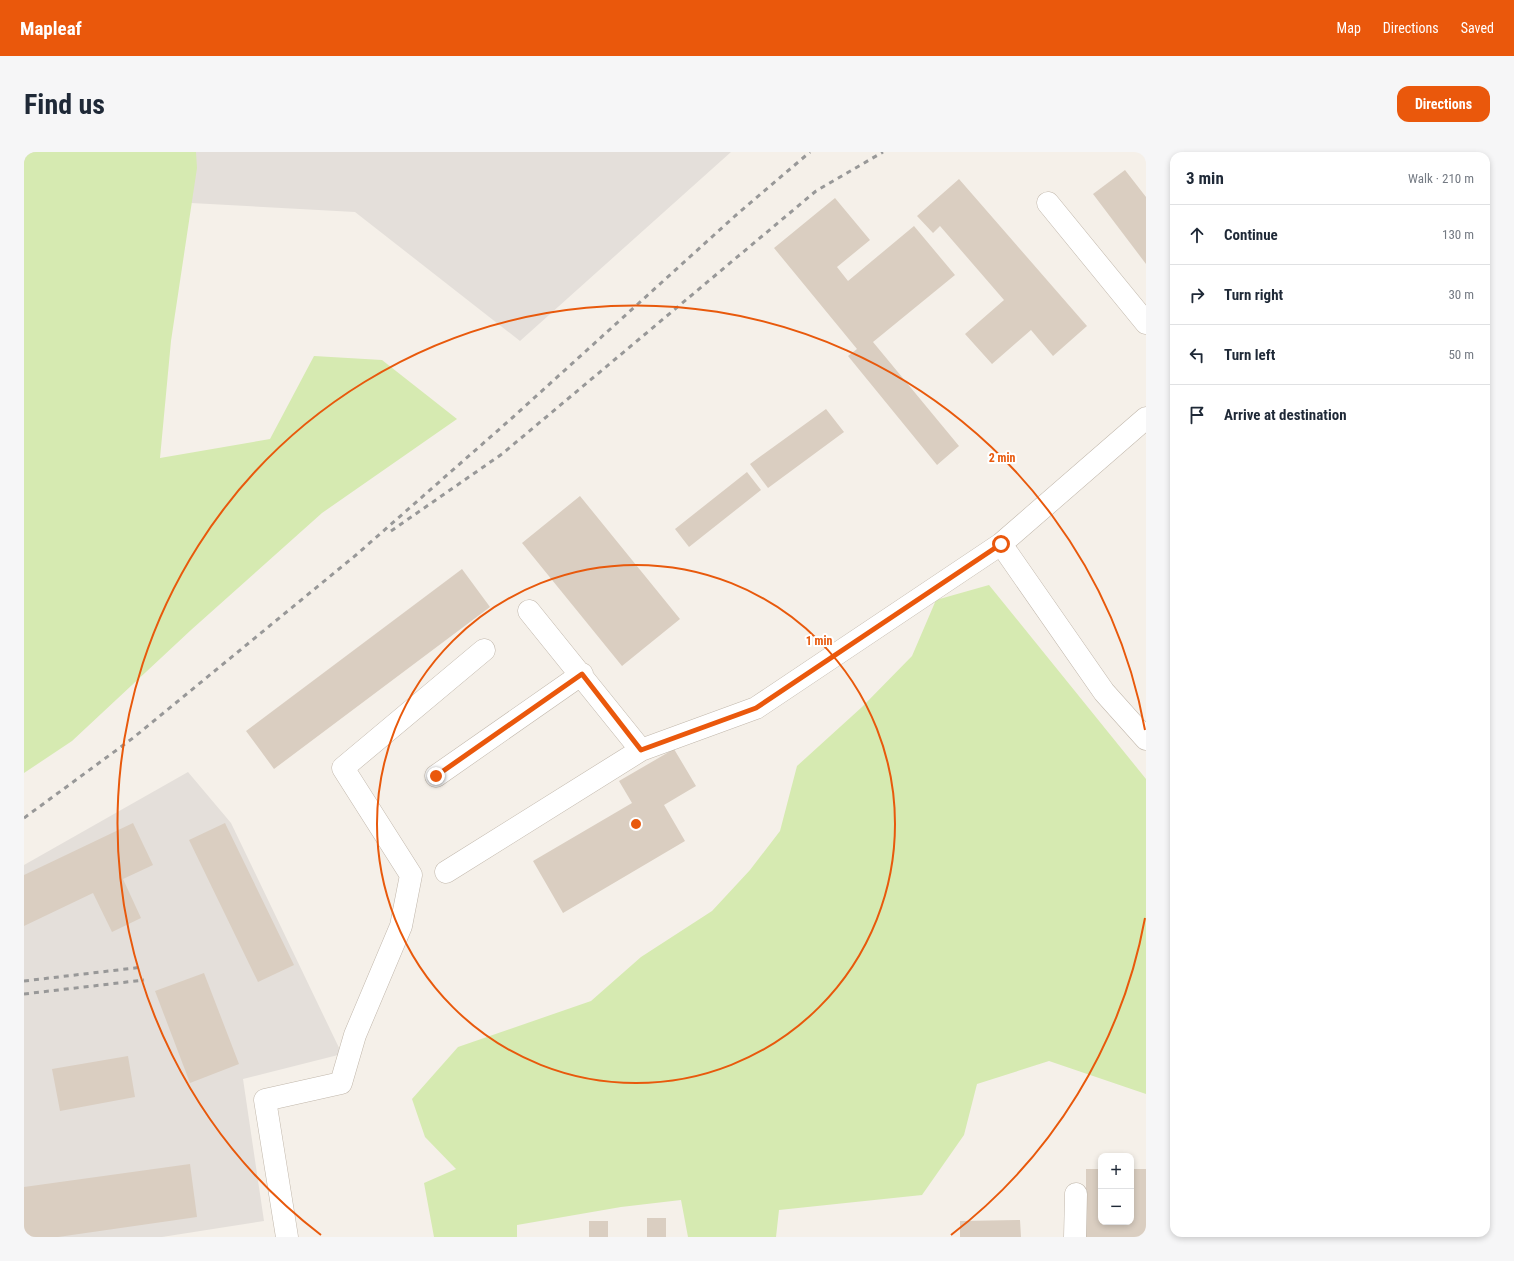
<!DOCTYPE html>
<meta charset="utf-8">
<style>
:root{--surface:#fff;--page:#f6f6f7;--text:#1f2937;--muted:#747a83;--line:#e0e1e3;--accent:#ea580c}
body{margin:0;font-family:"Roboto Condensed",sans-serif;background:var(--page);color:var(--text)}
.controls{position:absolute;right:12px;bottom:12px;display:grid;overflow:hidden;border-radius:8px;box-shadow:0 2px 6px #0003}
.controls button{width:36px;height:36px;display:grid;place-items:center;padding:0;border:0;border-bottom:1px solid var(--line);background:var(--surface);color:var(--text);font:20px sans-serif}
.stop{position:absolute;width:12px;height:12px;margin:-9px;border:3px solid #ea580c;border-radius:50%;background:#fff}
.stop.end{background:#ea580c;border-color:#fff;box-shadow:0 1px 4px #0008}
.list{margin:0;padding:0;list-style:none}
h2{display:flex;justify-content:space-between;align-items:center;height:52px;margin:0;padding:0 16px;font-size:17px}
h2 small{font-size:13px;font-weight:400;color:var(--muted)}
.list li{display:grid;grid-template-columns:26px 1fr auto;gap:12px;align-items:center;box-sizing:border-box;height:60px;padding:0 16px;border-top:1px solid var(--line)}
.list b{display:block;font-size:15px;white-space:nowrap}
.list em{font-size:13px;font-style:normal;color:var(--muted)}
.icon{flex:none;width:22px;height:22px;fill:none;stroke:currentColor;stroke-width:2;stroke-linecap:round;stroke-linejoin:round}
.map{position:relative;flex:none;width:1122px;height:1085px;overflow:hidden;border-radius:12px}
header{display:flex;align-items:center;gap:24px;box-sizing:border-box;height:56px;padding:0 20px;background:var(--accent);color:#fff}
header strong{font-size:19px}
nav{display:flex;gap:22px;margin-inline-start:auto;font-size:14px}
.intro{display:flex;align-items:center;justify-content:space-between;box-sizing:border-box;height:96px;padding:0 24px}
h1{margin:0;font-size:28px}
.button{padding:10px 18px;border-radius:12px;background:var(--accent);color:#fff;font-size:14px;font-weight:700}
main{display:flex;gap:24px;padding:0 24px}
aside{flex:1;background:var(--surface);border-radius:12px;box-shadow:0 2px 6px #0003}
.map>svg:first-child{display:block}
</style>
<header>
<strong>Mapleaf</strong>
<nav><a>Map</a><a>Directions</a><a>Saved</a></nav>
</header>
<div class="intro"><h1>Find us</h1><a class="button">Directions</a></div>
<main>
<div class="map">
<svg width="1122" height="1085" viewBox="0 0 1122 1085">
<rect width="100%" height="100%" fill="#f5f0e9"/>
<path fill="#e4dfda" d="M0,0h707l-211,189 -165,-129 -331,-18z
M164,620l43,51 111,231 -99,25 21,142 -102,16h-138v-372z"/>
<path fill="#d6eab1" d="M0,0h172l1,16 -26,173 -11,117 110,-19 44,-83 68,4 75,59 -135,94 -131,117 -119,111 -48,32z
M965,433l157,194v315l-97,-33 -72,23 -13,51 -42,60 -143,15 -3,27h-88l-7,-37 -60,7 -104,18v12h-83l-10,-54 32,-14 -31,-32 -13,-38 46,-52 133,-46 50,-44 71,-46 38,-41 30,-39 17,-65 65,-59 50,-51 24,-56z"/>
<path fill="#dacec1" d="M1101,18l21,27v67l-53,-70z
M935,27l128,147 -34,30 -22,-26 -39,34 -27,-30 39,-34 -64,-74 -7,7 -16,-17z
M811,46l35,42 -33,27 11,14 66,-55 41,49 -82,67 86,104 -22,19 -89,-109 9,-7 -83,-101z
M802,257l18,23 -76,56 -18,-24z
M723,320l14,18 -72,57 -14,-18z
M556,344l100,123 -58,47 -100,-123z
M438,417l28,38 -216,162 -28,-38z
M650,597l22,37 -32,19 21,36 -122,72 -30,-52 99,-58 -13,-22z
M109,671l20,42 -30,14 18,39 -29,14 -19,-39 -69,33v-51z
M201,671l69,142 -36,17 -69,-142z
M180,821l35,91 -49,19 -35,-92z
M104,904l7,41 -75,14 -8,-42z
M166,1012l7,53 -139,20h-34v-50z
M1062,1017h15v53h30v-53h15v68h-60z
M623,1066h19v19h-19z
M996,1068l1,17h-61v-16z
M565,1069h19v16h-19z"/>
<g fill="none" stroke-linecap="round" stroke-linejoin="round">
<defs>
<path id="minor" d="M1024,51l98,120
M1122,266l-145,126 103,148 42,47
M505,459l112,139 115,-42 245,-164
M412,624l146,-102
M422,720l195,-122
M263,1085l-22,-137 76,-17 14,-48 46,-109 10,-51 -68,-107 141,-118
M1051,1085l1,-43"/>
</defs>
<use href="#minor" stroke="#c1b7ab" stroke-width="23"/>
<use href="#minor" stroke="#fff" stroke-width="22"/>
<path stroke="#989898" stroke-width="3" stroke-dasharray="5 5" stroke-linecap="butt" d="M367,379l111,-77 314,-263 67,-39
M0,666l109,-80 223,-183 156,-137 223,-202 75,-64
M0,829l119,-14
M0,842l120,-14"/>
</g>
<g fill="none" stroke-linecap="round" stroke-linejoin="round">
<path stroke="#ea580c" stroke-width="5" d="M412,624l146,-102 59,76 115,-42 245,-164"/>
</g>
<g fill="none" stroke="#e8590c" stroke-width="2">
<circle cx="612" cy="672" r="259"/>
<path d="M1121 766A518 518 0 0 1 927 1083M297 1083A518 518 0 1 1 1121 578"/>
</g>
<circle cx="612" cy="672" r="6" fill="#e8590c" stroke="#fff" stroke-width="2"/>
<g font-size="12" text-anchor="middle" font-weight="bold" fill="#e8590c" stroke="#fff" stroke-width="4" stroke-linejoin="round" paint-order="stroke">
<text x="978" y="310">2 min</text>
<text x="795" y="493">1 min</text>
</g>
</svg>
<div class="controls">
<button>+</button>
<button>−</button>
</div>
<div class="stop" style="left:977px;top:392px"></div>
<div class="stop end" style="left:412px;top:624px"></div>
</div>
<aside>
<h2>3 min<small>Walk · 210 m</small></h2>
<ul class="list">
<li><svg class="icon" aria-label="ahead" viewBox="0 0 24 24"><path d="M12 20V5M6 11l6-6 6 6"/></svg><div><b>Continue</b></div><em>130 m</em></li>
<li><svg class="icon" aria-label="right" viewBox="0 0 24 24"><path d="M7 20v-9h11M14 6l5 5-5 5"/></svg><div><b>Turn right</b></div><em>30 m</em></li>
<li><svg class="icon" aria-label="left" viewBox="0 0 24 24"><path d="M17 20v-9H6M10 6l-5 5 5 5"/></svg><div><b>Turn left</b></div><em>50 m</em></li>
<li><svg class="icon" aria-label="arrive" viewBox="0 0 24 24"><path d="M6 21V4h12l-3 4 3 4H6"/></svg><div><b>Arrive at destination</b></div></li>
</ul>
</aside>
</main>
